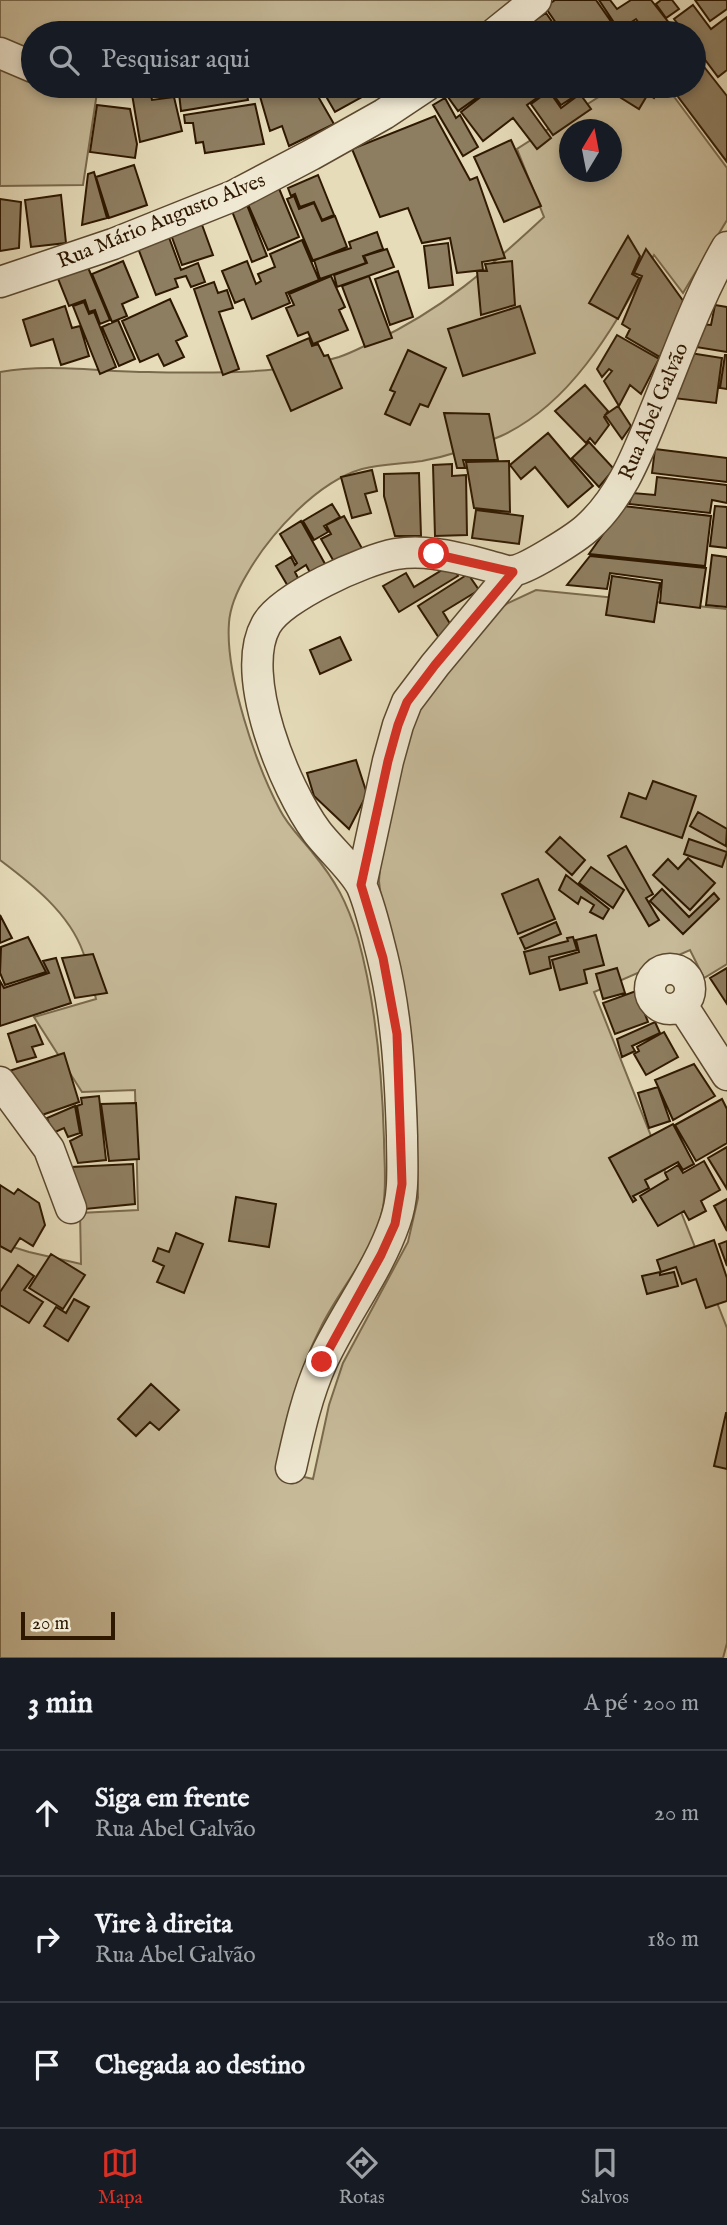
<!DOCTYPE html>
<html lang="pt">
<meta charset="utf-8">
<style>
:root{--surface:#171b24;--page:#242831;--text:#f1f3f6;--muted:#9ea1a6;--line:#363941;--accent:#d93025}
body{margin:0;font-family:"IM FELL English",serif;background:var(--page);color:var(--text)}
.compass{position:absolute;left:559px;top:119px;width:63px;height:63px;border-radius:50%;background:var(--surface);box-shadow:0 4px 10px #0003;rotate:10deg}
.scale{position:absolute;left:21px;bottom:18px;width:94px;box-sizing:border-box;padding-left:7px;border:4px solid #2e1800;border-top:0;font-size:19px;line-height:24px;white-space:nowrap;color:#2e1800;-webkit-text-stroke:5px #efe8d2;paint-order:stroke}
.stop{position:absolute;width:21px;height:21px;margin:-16px;border:5px solid #d93025;border-radius:50%;background:#fff}
.stop.end{background:#d93025;border-color:#fff;box-shadow:0 2px 7px #0008}
.list{margin:0;padding:0;list-style:none}
h2{display:flex;justify-content:space-between;align-items:center;height:91px;margin:0;padding:0 28px;font-size:30px}
h2 small{font-size:23px;font-weight:400;color:var(--muted)}
.list li{display:grid;grid-template-columns:46px 1fr auto;gap:21px;align-items:center;box-sizing:border-box;height:126px;padding:0 28px;border-top:2px solid var(--line)}
.list b{display:block;font-size:26px;white-space:nowrap}
.list p{margin:0;font-size:23px;white-space:nowrap;color:var(--muted)}
.list em{font-size:23px;font-style:normal;color:var(--muted)}
.icon{flex:none;width:38px;height:38px;fill:none;stroke:currentColor;stroke-width:2;stroke-linecap:round;stroke-linejoin:round}
.map{position:relative;flex:none;width:727px;height:1658px;overflow:hidden}
.search{position:absolute;background:var(--surface);box-shadow:0 4px 10px #0003;left:21px;right:21px;top:21px;height:77px;display:flex;align-items:center;gap:18px;box-sizing:border-box;padding:0 24px;border-radius:38px;color:var(--muted);font-size:26px}
.sheet{height:469px;background:var(--surface)}
nav{display:flex;justify-content:space-around;align-items:center;box-sizing:border-box;height:98px;border-top:2px solid var(--line);background:var(--surface);font-size:19px;color:var(--muted)}
nav a{display:grid;justify-items:center;gap:4px}
nav .on{color:var(--accent)}
.map>svg:first-child{display:block}
</style>
<div class="map">
<svg width="727" height="1658" viewBox="0 0 727 1658">
<rect width="100%" height="100%" fill="#e6dcba"/>
<filter id="stains"><feTurbulence type="fractalNoise" baseFrequency=".00286" numOctaves="4"/><feColorMatrix values="0 0 0 0 .2 0 0 0 0 .09 0 0 0 0 .02 0 0 0 .5 -.17"/></filter>
<radialGradient id="worn" r=".72"><stop offset=".6" stop-color="#630" stop-opacity="0"/><stop offset="1" stop-color="#630" stop-opacity=".3"/></radialGradient>
<path fill="#c7bb9a" stroke="#7a6a4d" stroke-width="2" fill-rule="evenodd" d="M0,0h513l-40,33h-440v53h65l-15,99 -83,1z
M616,86h50l61,82v52l-44,73 -29,-38c-38,67 -79,147 -153,181 -25,11 -53,20 -79,25 -20,3 -41,3 -60,8 -45,13 -92,65 -115,105 -9,15 -17,32 -18,49 -4,51 27,142 51,187 8,16 22,29 32,42 24,29 35,50 46,86 18,66 24,133 26,201 0,22 3,46 -1,68 -8,44 -43,81 -62,120 -24,46 -33,95 -43,144l35,8 16,-74 14,-42 65,-121 10,-44 -2,-95 -10,-84 -25,-120 -2,-18 2,-25 31,-143 85,-102 11,-8 28,-13 191,19v355l-23,14 -14,-28 -96,42 133,336v315l-4,15h-723v-415l29,9 52,12 -1,-51 58,-3 -3,-120 -53,2 -48,-75 62,-18c-4,-16 -7,-32 -13,-47 -14,-39 -51,-68 -83,-92v-488c50,-9 99,0 149,0 62,1 130,3 190,-15 12,-4 23,-10 34,-15 69,-32 116,-74 171,-125l-27,-68zM570,130h42v42h-42z"/>
<path fill="#8e7e61" stroke="#2e1800" stroke-width="2" d="M555,0h41l23,33h-56l-18,-26z
M599,0h11l7,9 14,-9h20l26,33h-18l-4,-6 -9,6 -10,-14 -17,11z
M661,0h11l7,9 -13,9 -10,-14z
M695,0h32v9l-17,12z
M693,5l18,24 16,-12v53l-9,7 -24,-32v-12h-9l-11,-14z
M546,13l14,20h-45z
M694,54l33,42v66l-57,-76h24z
M226,86h19l3,14 -67,11 -2,-18z
M257,86h55l22,38 -45,22 -7,-20 -12,5z
M320,86h50l3,5 -38,21z
M449,86h44l-35,25 -15,-21z
M495,86h50l3,4 -21,15 24,33 -14,11 -24,-31 -30,23 -22,-29z
M547,86h43l-29,19z
M606,86h52l3,1 -7,11 -6,-4 -9,15 -34,-21z
M150,91l2,9 22,-3 8,34 -42,11 -8,-48z
M549,91l12,17 19,-14 11,15 -38,26 -22,-31z
M445,98l11,20 4,-3 18,32 -15,9 -30,-51z
M255,104l9,40 -59,9 -2,-11 -7,1 -3,-20h-8l-1,-8z
M97,105l33,4 7,35 -2,14 -45,-6z
M435,116l35,64 7,-3 28,81 -23,4 1,8 -26,3 -7,-35 -28,5 -14,-35 -28,9 -28,-68z
M511,140l30,66 -37,16 -30,-65z
M134,165l13,40 -38,13 -13,-41z
M94,172l13,46 -25,7 6,-51z
M318,175l16,40 -12,5 -8,-18 -14,5 -5,-13 -4,2 -3,-8z
M278,186l21,51 -31,13 -22,-50z
M61,195l5,48 -35,4 -6,-47z
M294,196l5,13 15,-6 8,18 13,-5 12,31 -34,14 -26,-62z
M0,199l21,3 -2,46 -19,3z
M245,200l22,56 -15,6 -22,-56z
M201,222l12,33 -31,10 -12,-33z
M167,232l14,38 17,-7 7,19 -14,5 -5,-11 -11,3 3,8 -22,8 -20,-52z
M377,232l6,17 -20,7 3,7 -46,16 -6,-19 37,-12 -2,-6z
M628,236l12,20 -8,18 7,4 -21,41 -29,-16z
M302,240l17,40 -33,13 4,10 -38,16 -8,-20 -9,4 -13,-32 25,-10 9,23 5,-3 -3,-7 17,-7 -5,-13z
M448,243l5,42 -24,3 -5,-42z
M387,249l7,18 -57,20 -3,-12 33,-12 -3,-7z
M646,249l38,53 -24,55 -34,-20 4,-8 -8,-5 20,-48 -8,-3z
M123,261l15,36 -16,7 5,12 -15,6 -20,-48z
M512,261l3,44 -34,10 -4,-44h10l-2,-7z
M87,265l23,55 -10,4 -5,-14 -6,2 -4,-12 -16,6 -12,-30z
M398,271l15,46 -23,8 -15,-46z
M331,276l14,31 -6,3 9,20 -35,14 -5,-12 -10,4 -12,-28 8,-3 -5,-11z
M369,276l23,62 -27,9 -23,-61z
M214,282l4,11 9,-3 6,18 -14,4 20,57 -16,6 -29,-86z
M170,299l17,37 -11,5 8,16 -20,9 -6,-12 -18,8 -18,-41z
M84,302l5,12 5,-2 22,55 -16,7 -27,-68z
M715,305l12,2v45l-31,-5 4,-23 11,1z
M65,306l7,22 8,-2 9,30 -28,9 -8,-26 -22,7 -8,-26z
M520,306l15,47 -72,23 -15,-47z
M118,320l17,39 -16,7 -17,-39z
M617,335l42,24 -18,35 -11,-9 -11,21 -15,-25 8,-10 -3,-2 -7,8 -5,-8z
M309,338l3,8 6,-2 6,12 4,-1 14,33 -51,23 -24,-55z
M408,350l38,18 -18,39 -8,-3 -10,21 -25,-11 10,-22 -5,-2z
M690,353l32,5 -6,45 -43,-5z
M725,355h2v34l-7,-1z
M585,385l23,26 -4,6 5,8 -14,19 -5,-6 -4,5 -31,-32z
M618,406l13,20 -9,13 -17,-24z
M444,413l45,1 9,46h-35l2,8h-8z
M548,433l45,53 -25,21 -33,-40 -14,12 -11,-14z
M589,442l25,27 -15,18 -27,-29z
M655,449l72,9v24l-75,-9z
M509,461l1,51 -36,-4 -8,-46z
M452,464v12l14,-1 1,60 -32,1 -2,-71z
M372,470l5,21 -12,3 6,19 -19,5 -11,-41z
M419,473l2,63h-26l-11,-40v-22z
M657,477l70,8v18l-15,-3 -2,13 -81,-9 4,-11 22,2z
M332,504l8,13 -16,9 4,6 -14,8 -11,-19z
M623,506l88,10 -6,50 -116,-12z
M715,506l12,1v41l-17,-2z
M476,510l47,6 -4,28 -47,-6z
M344,516l20,36 -27,15 -16,-28 10,-5 -5,-9z
M301,521l28,50 -15,9 -8,-15 -11,7 5,10 -11,6 -13,-22 15,-9 4,8 2,-2 -17,-29z
M712,555l15,2v50l-21,-2z
M590,556l116,12 -6,40 -40,-5 2,-23 -52,-7 -3,16 -40,-4z
M452,564l6,12 -59,36 -16,-26 23,-13 8,14z
M468,574l11,16 -36,22 12,20 -14,9 -23,-35z
M612,576l48,7 -6,39 -48,-7z
M340,637l11,23 -31,14 -10,-24z
M356,760l11,34 -18,35 -35,-33 -7,-23z
M653,781l43,15 -14,42 -61,-21 8,-24 17,6z
M698,812l29,17 -1,17 -36,-20z
M560,837l25,23 -13,15 -26,-23z
M689,839l38,13 -5,15 -38,-13z
M626,846l27,48 -7,4 13,22 -10,6 -41,-70z
M688,858l27,25 -25,27 -37,-35 15,-16 10,10z
M591,867l33,23 -11,18 -34,-25z
M566,875l43,34 -6,10 -13,-7 4,-7 -13,-8 -3,7 -19,-14z
M538,879l17,40 -37,15 -16,-40z
M662,889l27,28 25,-24 5,6 -36,35 -33,-33z
M0,915l12,23 -12,5z
M556,922l5,12 -36,15 -5,-11z
M596,935l8,30 -20,5 3,13 -27,7 -8,-30 27,-8 -3,-12z
M28,937l18,35 -41,13 -5,-12 1,-26z
M573,937l4,13 -28,7 2,11 -21,6 -6,-22 44,-11 -1,-3z
M93,954l14,39 -32,5 -13,-40z
M56,958l15,45 -71,23v-45l4,7 45,-15 -6,-12z
M617,968l8,25 -22,6 -7,-25z
M727,968v36l-17,-26z
M636,991l12,31 -33,12 -12,-31z
M655,1022l5,11 -28,13 3,5 -13,6 -5,-18z
M35,1025l8,19 -11,3 4,10 -19,5 -9,-28z
M664,1032l14,25 -32,18 -12,-21 5,-3 -2,-4z
M64,1053l15,49 -37,13 -33,-44z
M694,1064l21,32 -42,24 -18,-40z
M658,1087l12,34 -21,7 -11,-35z
M99,1096l7,64 -28,3 -8,-22 12,-6 -5,-29 5,-2 -1,-6z
M722,1099l5,10v34l-31,18 -21,-36z
M136,1103l3,56 -30,2 -8,-57z
M75,1106l5,27 -12,4 -4,-9 -11,5 -6,-15z
M673,1124l21,40 -11,6 -5,-8 -33,18 4,8 -16,8 3,4 -3,2 -24,-44z
M727,1147v42l-19,-31z
M704,1161l16,29 -19,11 5,10 -17,9 -5,-9 -26,15 -18,-30 28,-17 -3,-6 13,-8 5,8z
M133,1164l2,40 -50,5 -14,-42z
M0,1185l14,9 4,-5 21,14 6,22 -12,21 -13,-8 -9,14 -11,-6z
M236,1197l40,7 -7,43 -40,-6z
M727,1199v32l-13,-25z
M176,1233l27,11 -19,49 -27,-11 7,-16 -11,-5 5,-13 11,4z
M714,1240l13,38v23l-21,7 -10,-29 -14,5 -6,-17 -15,5 -4,-12z
M727,1241v25l-8,-22z
M51,1254l34,21 -22,34 -34,-21z
M18,1265l16,11 -10,14 19,12 -14,21 -29,-18v-13z
M660,1272v3l14,-3 4,14 -31,8 -5,-18z
M74,1299l15,8 -21,34 -24,-15 12,-19 10,6z
M151,1384l28,26 -20,20 -9,-8 -14,14 -18,-17z
M726,1413h1v56l-13,-3z"/>
<g fill="none" stroke-linecap="round" stroke-linejoin="round">
<defs>
<path id="street" d="M495,33l41,-33
M0,53l33,14
M0,282l113,-38 120,-48 78,-41 73,-41 42,-28
M361,885l27,-124 10,-36 9,-23 28,-37 78,-94
M650 989a20 20 0 1 1 40 0a20 20 0 1 1-40 0Z
M682,1005l45,70
M0,1082l49,67 22,59
M291,1468c8,-36 16,-73 31,-106 22,-48 56,-90 73,-140 10,-28 7,-57 7,-86 -2,-61 -5,-121 -20,-181 -5,-20 -12,-50 -20,-68 -8,-17 -33,-39 -45,-55 -32,-43 -79,-157 -51,-207 15,-28 98,-65 130,-71 12,-2 26,-2 39,0 18,2 36,7 54,12 6,1 17,6 23,5 14,-1 64,-33 75,-43 36,-32 52,-79 70,-122 22,-54 41,-109 70,-159"/>
</defs>
<use href="#street" stroke="#5c492e" stroke-width="33"/>
<use href="#street" stroke="#efe8d2" stroke-width="30"/>
</g>
<g fill="none" stroke-linecap="round" stroke-linejoin="round">
<path stroke="#d93025" stroke-width="9" d="M322,1362l59,-107 14,-31 7,-40 -5,-150 -14,-76 -22,-73 27,-124 10,-36 9,-23 28,-37 78,-93 -79,-18"/>
</g>
<g text-anchor="middle" stroke-width="6" stroke-linejoin="round" paint-order="stroke">
<g font-size="21" fill="#2e1800" stroke="#efe8d2">
<text transform="translate(161 220) rotate(-22)" y="7">Rua Mário Augusto Alves</text>
<text transform="translate(653 411) rotate(-67)" y="7">Rua Abel Galvão</text>
</g>
</g>
<rect width="100%" height="100%" filter="url(#stains)"/>
<rect width="100%" height="100%" fill="url(#worn)"/>
</svg>
<svg class="compass" viewBox="-18 -18 36 36"><path d="M0-13l5 13h-10z" fill="#e53935"/><path d="M0 13l5-13h-10z" fill="#9ea1a6"/></svg>
<div class="scale">20 m</div>
<div class="stop" style="left:434px;top:554px"></div>
<div class="stop end" style="left:322px;top:1362px"></div>
<div class="search"><svg class="icon" aria-label="search" viewBox="0 0 24 24"><circle cx="10" cy="10" r="6"/><path d="M15 15l6 6"/></svg>Pesquisar aqui</div>
</div>
<section class="sheet">
<h2>3 min<small>A pé · 200 m</small></h2>
<ul class="list">
<li><svg class="icon" aria-label="ahead" viewBox="0 0 24 24"><path d="M12 20V5M6 11l6-6 6 6"/></svg><div><b>Siga em frente</b><p>Rua Abel Galvão</p></div><em>20 m</em></li>
<li><svg class="icon" aria-label="right" viewBox="0 0 24 24"><path d="M7 20v-9h11M14 6l5 5-5 5"/></svg><div><b>Vire à direita</b><p>Rua Abel Galvão</p></div><em>180 m</em></li>
<li><svg class="icon" aria-label="arrive" viewBox="0 0 24 24"><path d="M6 21V4h12l-3 4 3 4H6"/></svg><div><b>Chegada ao destino</b></div></li>
</ul>
</section>
<nav>
<a class="on"><svg class="icon" aria-label="map" viewBox="0 0 24 24"><path d="M3 6l6-2 6 2 6-2v14l-6 2-6-2-6 2zM9 4v14M15 6v14"/></svg>Mapa</a>
<a><svg class="icon" aria-label="directions" viewBox="0 0 24 24"><path d="M12 3l9 9-9 9-9-9zM9 14v-3h6M13 9l2 2-2 2"/></svg>Rotas</a>
<a><svg class="icon" aria-label="saved" viewBox="0 0 24 24"><path d="M7 4h10v16l-5-4-5 4z"/></svg>Salvos</a>
</nav>
